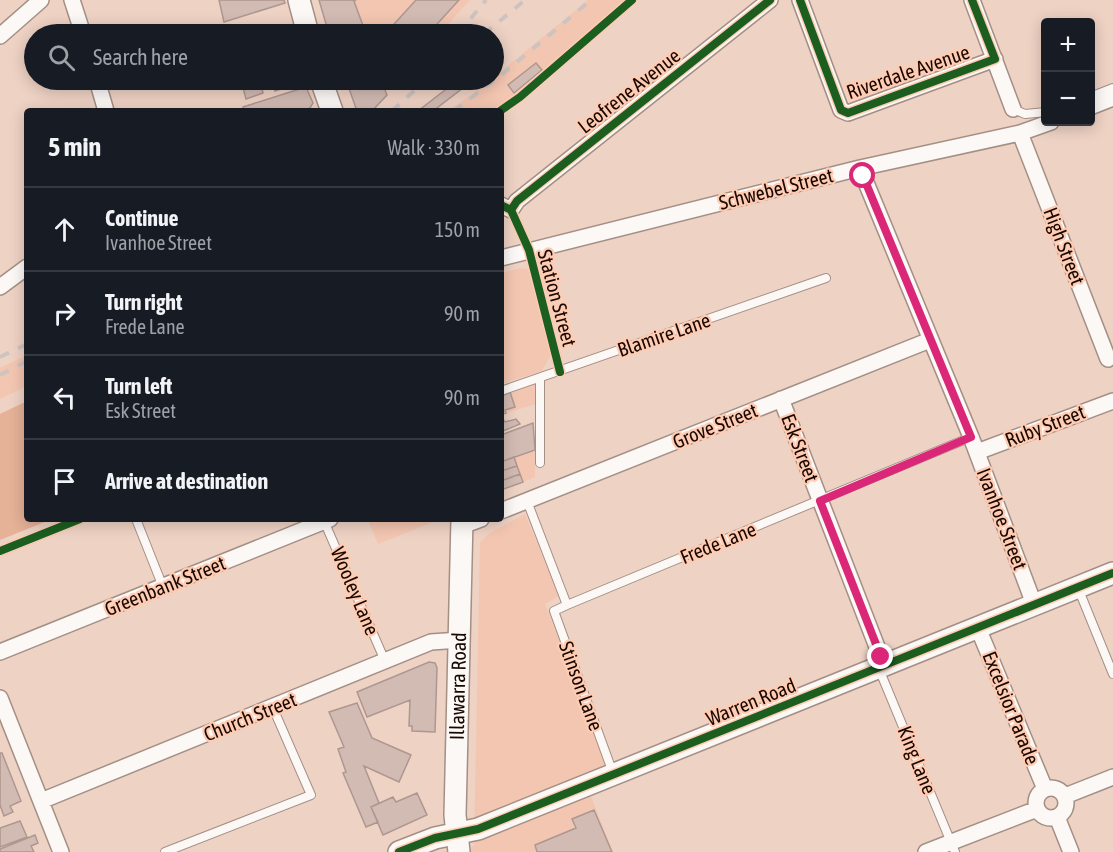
<!DOCTYPE html>
<meta charset="utf-8">
<style>
:root{--surface:#171b24;--page:#242831;--text:#f1f3f6;--muted:#9ea1a6;--line:#363941}
body{margin:0;font-family:"Asap Condensed",sans-serif;background:var(--page);color:var(--text)}
.controls{position:absolute;right:18px;top:18px;display:grid;overflow:hidden;border-radius:6px;box-shadow:0 3px 15px #0003}
.controls button{width:54px;height:54px;display:grid;place-items:center;padding:0;border:0;border-bottom:2px solid var(--line);background:var(--surface);color:var(--text);font:30px sans-serif}
.stop{position:absolute;width:18px;height:18px;margin:-14px;border:4px solid #db2777;border-radius:50%;background:#fff}
.stop.end{background:#db2777;border-color:#fff;box-shadow:0 2px 6px #0008}
.list{margin:0;padding:0;list-style:none}
h2{display:flex;justify-content:space-between;align-items:center;height:78px;margin:0;padding:0 24px;font-size:26px}
h2 small{font-size:20px;font-weight:400;color:var(--muted)}
.list li{display:grid;grid-template-columns:39px 1fr auto;gap:18px;align-items:center;box-sizing:border-box;height:84px;padding:0 24px;border-top:2px solid var(--line)}
.list b{display:block;font-size:22px;white-space:nowrap}
.list p{margin:0;font-size:20px;white-space:nowrap;color:var(--muted)}
.list em{font-size:20px;font-style:normal;color:var(--muted)}
.icon{flex:none;width:33px;height:33px;fill:none;stroke:currentColor;stroke-width:2;stroke-linecap:round;stroke-linejoin:round}
.map{position:relative;flex:none;width:1113px;height:852px;overflow:hidden}
.search{position:absolute;background:var(--surface);box-shadow:0 3px 15px #0003;left:24px;top:24px;width:480px;height:66px;display:flex;align-items:center;gap:15px;box-sizing:border-box;padding:0 21px;border-radius:33px;color:var(--muted);font-size:22px}
.panel{position:absolute;background:var(--surface);box-shadow:0 3px 15px #0003;left:24px;top:108px;width:480px;height:414px;border-radius:6px}
.map>svg:first-child{display:block}
</style>
<div class="map">
<svg width="1113" height="852" viewBox="0 0 1113 852">
<rect width="100%" height="100%" fill="#eed2c4"/>
<path fill="#f3c6b1" d="M319,0h151l-31,34h-110z
M588,0h40l-110,96 -22,15h-49l47,-31v-3z
M520,268l8,1 23,85 -9,17 -41,13v-111z
M27,355v31l-27,13v-31z
M535,384v20l-34,11v-18z
M535,451v26l-34,14v-29z
M525,514l34,82 -14,8 62,160 -25,10 31,78h-174l32,-4 3,-3 6,-303 10,-9z
M379,519h62l-63,25 -9,-21z"/>
<path fill="#e5b197" d="M27,401v118h25l-52,21v-126z"/>
<path fill="#d2bbb3" stroke="#ae9790" stroke-width="1.5" d="M219,0h65l1,3 -61,19z
M319,0h37l-2,1 12,33h-37z
M416,0h43l-31,34h-43z
M286,25l3,9h-33z
M536,63l6,7 -28,23 -6,-8z
M241,80h49l2,5 -17,6 -2,-7 -11,5 1,4 -17,6z
M346,80h35l6,15 -15,16h-15z
M458,80h7l3,4 -35,27h-15z
M306,87l7,16 -3,5 -9,3h-57l-1,-4z
M510,392l5,15 -10,3 1,3 -5,2v-19z
M501,416l4,6 11,-3 4,5 -17,7 -2,2z
M533,423l2,27 -34,12v-27z
M514,457l3,9 -16,5v-9z
M517,466l3,8 -19,7v-10z
M520,474l3,8 -22,8v-9z
M429,662l6,1 2,5 -2,64 -23,-1v-5h-3l1,-26 -43,17 -10,-25z
M357,703l15,35 39,17 -12,27 -35,-16 15,37 -8,4 7,15 -12,5 -23,-54 3,-1 -8,-23 6,-2 -15,-35z
M0,753h2l19,48 -11,5 3,6 -9,4 -4,-11z
M417,793l10,22 -44,20 -12,-28 22,-10 3,5z
M594,810l18,42h-75l-2,-7 41,-17 -4,-9z
M20,821l7,16 -27,10v-19z
M35,835l3,8 -7,3 3,6h-34v-3z"/>
<g fill="none" stroke-linecap="round" stroke-linejoin="round">
<defs>
<path id="lane" d="M1090,97l23,-9
M1013,109l12,5 21,-2
M511,210l18,40 31,122
M501,391l325,-113
M540,463v-85
M527,501l40,104 404,-168
M136,519l27,68
M324,521l61,140
M0,551l80,-32
M1078,588l35,86
M567,605l-13,6 59,162
M879,669l76,183
M165,852l146,-57 -38,-87"/>
<path id="street" d="M72,0l11,34
M800,0l41,110 7,3 147,-54
M972,0l41,109
M0,36l41,-36
M97,80l9,31
M1090,107l23,-9
M1020,133l88,226
M860,168l111,269 63,167
M501,205l10,5 6,-9 253,-201
M501,258l359,-90 160,-35 31,-11
M0,287l27,-20
M781,399l103,266
M977,452l136,-51
M501,511l429,-171
M462,526l19,-7
M978,628l67,161
M0,652l330,-133
M0,698l61,154
M1036 803a15 15 0 1 1 30 0a15 15 0 1 1-30 0Z
M1065,796l48,-19
M41,801l390,-159 29,-2
M1057,817l14,35
M926,852l111,-43"/>
<g id="secondary">
<path d="M299,0l9,34"/>
<path d="M321,80l11,31"/>
<path d="M399,852l36,-14 43,-9 635,-256"/>
<path id="s1" d="M459,852l-4,-37 7,-296"/>
</g>
</defs>
<use href="#lane" stroke="#a48f85" stroke-width="10"/>
<use href="#street" stroke="#a48f85" stroke-width="18"/>
<use href="#secondary" stroke="#a48f85" stroke-width="24"/>
<use href="#lane" stroke="#fcf8f6" stroke-width="8"/>
<use href="#street" stroke="#fcf8f6" stroke-width="15"/>
<use href="#secondary" stroke="#fcf8f6" stroke-width="21"/>
<path stroke="#cdc4c1" stroke-width="4" stroke-dasharray="10 10" stroke-linecap="butt" d="M458,34l28,-34
M484,34l41,-34
M392,111l34,-31
M454,111l51,-39 86,-72
M0,357l27,-13
M0,375l27,-14"/>
<defs>
<path id="cycleway" d="M800,0l41,110 7,3 147,-54 -23,-59
M500,111l20,-14 112,-97
M501,205l10,5 18,40 31,122
M511,210l6,-9 253,-201
M0,551l80,-32
M399,852l36,-14 43,-9 635,-256"/>
</defs>
<use href="#cycleway" stroke="#ffccb3" stroke-width="11"/>
<use href="#cycleway" stroke="#1b5e20" stroke-width="8"/>
</g>
<g fill="none" stroke-linecap="round" stroke-linejoin="round">
<path stroke="#db2777" stroke-width="8" d="M863,176l108,261 -151,64 61,156"/>
</g>
<g text-anchor="middle" stroke-width="4.5" stroke-linejoin="round" paint-order="stroke">
<g font-size="20" fill="#180802" stroke="#ffccb3">
<text transform="translate(908 72) rotate(-19)" y="7">Riverdale Avenue</text>
<text transform="translate(629 91) rotate(-38)" y="7">Leofrene Avenue</text>
<text transform="translate(776 189) rotate(-14)" y="7">Schwebel Street</text>
<text transform="translate(1064 246) rotate(69)" y="7">High Street</text>
<text transform="translate(557 298) rotate(75)" y="7">Station Street</text>
<text transform="translate(664 335) rotate(-19)" y="7">Blamire Lane</text>
<text transform="translate(715 426) rotate(-22)" y="7">Grove Street</text>
<text transform="translate(1045 426) rotate(-21)" y="7">Ruby Street</text>
<text transform="translate(800 448) rotate(69)" y="7">Esk Street</text>
<text transform="translate(1002 519) rotate(69)" y="7">Ivanhoe Street</text>
<text transform="translate(718 543) rotate(-22)" y="7">Frede Lane</text>
<text transform="translate(165 586) rotate(-22)" y="7">Greenbank Street</text>
<text transform="translate(355 591) rotate(67)" y="7">Wooley Lane</text>
<text dy="7" stroke="none"><textPath href="#s1" startOffset="166">Illawarra Road</textPath></text>
<text transform="translate(581 686) rotate(70)" y="7">Stinson Lane</text>
<text transform="translate(751 702) rotate(-22)" y="7">Warren Road</text>
<text transform="translate(1011 708) rotate(68)" y="7">Excelsior Parade</text>
<text transform="translate(250 717) rotate(-22)" y="7">Church Street</text>
<text transform="translate(917 760) rotate(68)" y="7">King Lane</text>
</g>
</g>
</svg>
<div class="controls">
<button>+</button>
<button>−</button>
</div>
<div class="stop" style="left:863px;top:176px"></div>
<div class="stop end" style="left:881px;top:657px"></div>
<div class="search"><svg class="icon" aria-label="search" viewBox="0 0 24 24"><circle cx="10" cy="10" r="6"/><path d="M15 15l6 6"/></svg>Search here</div>
<section class="panel">
<h2>5 min<small>Walk · 330 m</small></h2>
<ul class="list">
<li><svg class="icon" aria-label="ahead" viewBox="0 0 24 24"><path d="M12 20V5M6 11l6-6 6 6"/></svg><div><b>Continue</b><p>Ivanhoe Street</p></div><em>150 m</em></li>
<li><svg class="icon" aria-label="right" viewBox="0 0 24 24"><path d="M7 20v-9h11M14 6l5 5-5 5"/></svg><div><b>Turn right</b><p>Frede Lane</p></div><em>90 m</em></li>
<li><svg class="icon" aria-label="left" viewBox="0 0 24 24"><path d="M17 20v-9H6M10 6l-5 5 5 5"/></svg><div><b>Turn left</b><p>Esk Street</p></div><em>90 m</em></li>
<li><svg class="icon" aria-label="arrive" viewBox="0 0 24 24"><path d="M6 21V4h12l-3 4 3 4H6"/></svg><div><b>Arrive at destination</b></div></li>
</ul>
</section>
</div>
